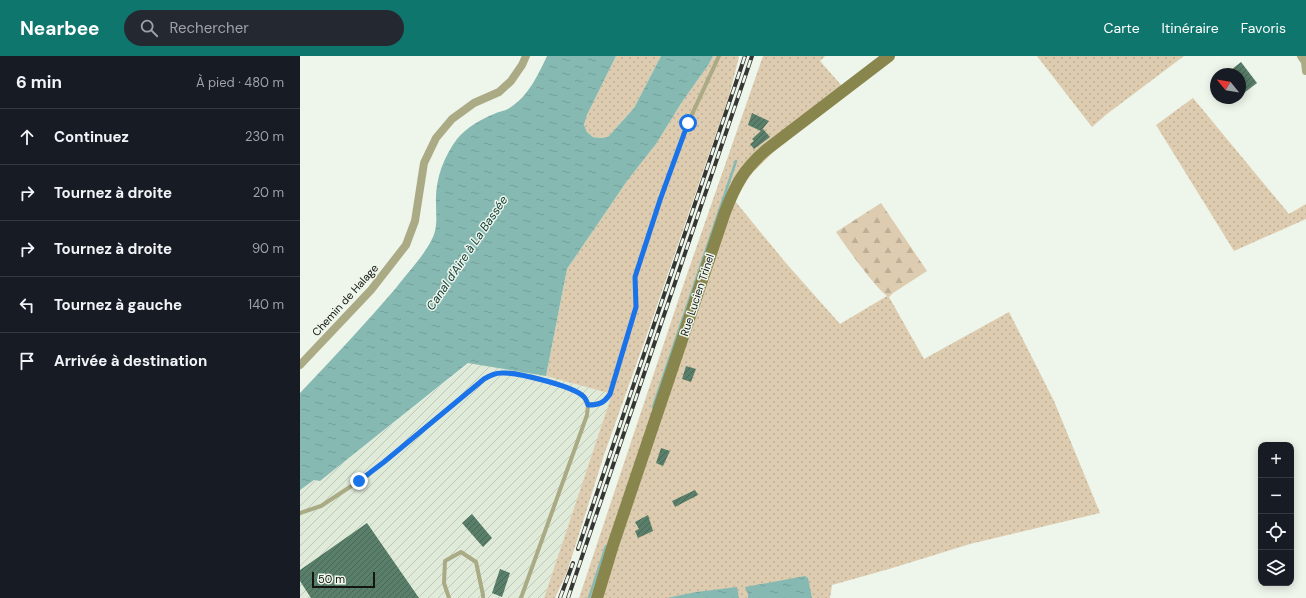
<!DOCTYPE html>
<html lang="fr">
<meta charset="utf-8">
<style>
:root{--surface:#171b24;--page:#242831;--text:#f1f3f6;--muted:#9ea1a6;--line:#363941;--accent:#0f766e}
body{margin:0;font-family:"DM Sans",sans-serif;background:var(--page);color:var(--text)}
.controls{position:absolute;right:12px;bottom:12px;display:grid;overflow:hidden;border-radius:8px;box-shadow:0 2px 10px #0003}
.controls button{width:36px;height:36px;display:grid;place-items:center;padding:0;border:0;border-bottom:1px solid var(--line);background:var(--surface);color:var(--text);font:20px sans-serif}
.compass{position:absolute;left:910px;top:12px;width:36px;height:36px;border-radius:50%;background:var(--surface);box-shadow:0 2px 10px #0003;rotate:300deg}
.scale{position:absolute;left:12px;bottom:10px;width:63px;box-sizing:border-box;padding-left:4px;border:2px solid #131512;border-top:0;font-size:11px;line-height:14px;white-space:nowrap;color:#131512;-webkit-text-stroke:3px #eef5ea;paint-order:stroke}
.stop{position:absolute;width:12px;height:12px;margin:-9px;border:3px solid #1a73e8;border-radius:50%;background:#fff}
.stop.end{background:#1a73e8;border-color:#fff;box-shadow:0 1px 4px #0008}
.list{margin:0;padding:0;list-style:none}
h2{display:flex;justify-content:space-between;align-items:center;height:52px;margin:0;padding:0 16px;font-size:17px}
h2 small{font-size:13px;font-weight:400;color:var(--muted)}
.list li{display:grid;grid-template-columns:26px 1fr auto;gap:12px;align-items:center;box-sizing:border-box;height:56px;padding:0 16px;border-top:1px solid var(--line)}
.list b{display:block;font-size:15px;white-space:nowrap}
.list em{font-size:13px;font-style:normal;color:var(--muted)}
.icon{flex:none;width:22px;height:22px;fill:none;stroke:currentColor;stroke-width:2;stroke-linecap:round;stroke-linejoin:round}
.map{position:relative;flex:none;width:1006px;height:542px;overflow:hidden}
header{display:flex;align-items:center;gap:24px;box-sizing:border-box;height:56px;padding:0 20px;background:var(--accent);color:#fff}
header strong{font-size:19px}
nav{display:flex;gap:22px;margin-inline-start:auto;font-size:14px}
.search{width:280px;height:36px;background:var(--page);display:flex;align-items:center;gap:10px;box-sizing:border-box;padding:0 14px;border-radius:22px;color:var(--muted);font-size:15px}
main{display:flex}
aside{flex:1;background:var(--surface)}
.map>svg:first-child{display:block}
</style>
<header>
<strong>Nearbee</strong>
<div class="search"><svg class="icon" aria-label="search" viewBox="0 0 24 24"><circle cx="10" cy="10" r="6"/><path d="M15 15l6 6"/></svg>Rechercher</div>
<nav><a>Carte</a><a>Itinéraire</a><a>Favoris</a></nav>
</header>
<main>
<aside>
<h2>6 min<small>À pied · 480 m</small></h2>
<ul class="list">
<li><svg class="icon" aria-label="ahead" viewBox="0 0 24 24"><path d="M12 20V5M6 11l6-6 6 6"/></svg><div><b>Continuez</b></div><em>230 m</em></li>
<li><svg class="icon" aria-label="right" viewBox="0 0 24 24"><path d="M7 20v-9h11M14 6l5 5-5 5"/></svg><div><b>Tournez à droite</b></div><em>20 m</em></li>
<li><svg class="icon" aria-label="right" viewBox="0 0 24 24"><path d="M7 20v-9h11M14 6l5 5-5 5"/></svg><div><b>Tournez à droite</b></div><em>90 m</em></li>
<li><svg class="icon" aria-label="left" viewBox="0 0 24 24"><path d="M17 20v-9H6M10 6l-5 5 5 5"/></svg><div><b>Tournez à gauche</b></div><em>140 m</em></li>
<li><svg class="icon" aria-label="arrive" viewBox="0 0 24 24"><path d="M6 21V4h12l-3 4 3 4H6"/></svg><div><b>Arrivée à destination</b></div></li>
</ul>
</aside>
<div class="map">
<svg width="1006" height="542" viewBox="0 0 1006 542">
<defs>
<pattern id="industrial-furrows" width="10" height="10" patternUnits="userSpaceOnUse"><rect width="10" height="10" fill="#e0ead9"/><path d="M-1 1l2-2M0 10L10 0M9 11l2-2" fill="none" stroke="#bfc8b9"/></pattern>
<pattern id="grass-dots" width="8" height="8" patternUnits="userSpaceOnUse"><rect width="8" height="8" fill="#ddccaf"/><path d="M2 2h.1M6 6h.1" fill="none" stroke="#bdae96" stroke-width="1.8" stroke-linecap="round"/></pattern>
<pattern id="forest-firs" width="22" height="20" patternUnits="userSpaceOnUse"><rect width="22" height="20" fill="#ddccaf"/><path d="M5 1l3.5 6h-7zM16 11l3.5 6h-7z" fill="#bdae96"/></pattern>
<pattern id="water-ripples" width="26" height="14" patternUnits="userSpaceOnUse"><rect width="26" height="14" fill="#86b9b2"/><path d="M2 4q2-2 4 0t4 0M15 11q2-2 4 0t4 0" fill="none" stroke="#739e98"/></pattern>
<pattern id="building-hatch" width="6" height="6" patternUnits="userSpaceOnUse"><rect width="6" height="6" fill="#597f6a"/><path d="M-1 1l2-2M0 6l6-6M5 7l2-2" fill="none" stroke="#486756"/></pattern>
</defs>
<rect width="100%" height="100%" fill="#eef5ea"/>
<path fill="url(#industrial-furrows)" d="M148,266l98,54 66,18 -68,204h-244v-109l14,-9 6,1 148,-117z"/>
<path fill="url(#grass-dots)" d="M316,0h45l-27,52 -26,29 -8,1 -7,-1 -6,-5 -3,-7 3,-10z
M413,0h25l1,1 -10,39 -78,227 -47,132 -37,117 -12,26h-11l68,-204 -66,-18 21,-107 60,-88 29,-37 26,-42 27,-38z
M463,0h62l-5,5 28,32 -64,49 -34,33 -15,26 50,61 55,62 47,-28 2,1 35,62 85,-47 45,89 46,112 -130,31 -81,25 -57,16 -2,13h-251l106,-318z
M737,0h147l-77,58 -15,13z
M893,42l96,116 17,-10v15l-72,32 -78,-126z"/>
<path fill="url(#forest-firs)" d="M581,147l46,68 -34,22 -4,4c-11,-5 -44,-52 -53,-65z"/>
<path fill="url(#water-ripples)" d="M247,0h69l-29,59 -3,10 3,7 6,5 7,1 8,-1 26,-29 27,-52h52l-4,8 -27,38 -26,42 -29,37 -60,88 -21,107 -78,-13 -148,118 -6,-1 -14,10v-97c33,-35 65,-69 96,-105 11,-15 28,-32 36,-49 6,-11 4,-23 4,-35 -1,-24 7,-46 21,-65 9,-11 24,-20 37,-25 6,-3 12,-3 17,-7 18,-12 27,-32 36,-51z
M505,520l3,2 4,20h-64v-4l-3,-7z
M437,531l2,11h-72l29,-6z"/>
<g fill="none" stroke-linecap="round" stroke-linejoin="round">
<path stroke="#86b9b2" stroke-width="2.5" d="M353,351l83,-246
M289,542l17,-52"/>
</g>
<path fill="url(#building-hatch)" d="M941,6l16,21 -17,13v-22h-14z
M452,57l17,8 -8,10 -13,-6z
M463,73l7,8 -16,12 -4,-5 4,-3 -2,-2z
M386,310l10,3 -5,13 -9,-3z
M361,392l9,3 -7,15 -7,-3z
M395,434l3,5 -23,12 -3,-6z
M172,458l20,24 -9,9 -21,-24z
M348,459l5,16 -15,7 -3,-7 4,-2 -4,-7z
M67,467l52,75h-108l-11,-17v-11z
M200,513l10,4 -8,24 -10,-4z"/>
<g fill="none" stroke-linecap="round" stroke-linejoin="round">
<path stroke="#aaaa84" stroke-width="4" d="M0,457l21,-7 38,-25 25,-19 100,-83c5,-3 11,-6 17,-6 16,-1 73,13 83,24 2,2 3,5 4,8
M149,542l-5,-15 1,-22 16,-9 15,10 7,33v3
M221,542l66,-183 1,-10 14,-2 8,-9 26,-87 -1,-30 25,-77 28,-77 31,-67"/>
<path stroke="#aaaa84" stroke-width="8" d="M1001,0l4,6 1,9
M0,309l71,-75 35,-45 9,-24 9,-58 12,-25 16,-19 22,-16 25,-11 12,-11 11,-16 4,-9"/>
<path stroke="#88864d" stroke-width="12" d="M297,542l16,-53 112,-333c11,-28 18,-42 41,-62l123,-94"/>
<defs>
<path id="rail" d="M278,493l167,-493
M260,542l13,-35
M268,542l184,-542"/>
</defs>
<use href="#rail" stroke="#343733" stroke-width="4"/>
<use href="#rail" stroke="#eef5ea" stroke-width="2.5" stroke-dasharray="8" stroke-linecap="butt"/>
</g>
<g fill="none" stroke-linecap="round" stroke-linejoin="round">
<path stroke="#1a73e8" stroke-width="5" d="M59,425l25,-19 100,-83c5,-3 11,-6 17,-6 15,-1 73,13 83,24 2,2 3,5 4,8 11,0 16,-2 22,-11l26,-87 -1,-30 25,-77 28,-77"/>
</g>
<g text-anchor="middle" stroke-width="3" stroke-linejoin="round" paint-order="stroke">
<g font-size="11" fill="#131512" stroke="#eef5ea">
<text transform="translate(397 239) rotate(-72)" y="4">Rue Lucien Trinel</text>
<text transform="translate(45 244) rotate(-48)" y="4">Chemin de Halage</text>
</g>
<g font-size="12" font-style="italic" fill="#0a3b36" stroke="#eef5ea">
<text transform="translate(167 197) rotate(-56)" y="4">Canal d'Aire à La Bassée</text>
</g>
</g>
</svg>
<div class="controls">
<button>+</button>
<button>−</button>
<button><svg class="icon" aria-label="locate" viewBox="0 0 24 24"><circle cx="12" cy="12" r="6"/><path d="M12 2v4M12 18v4M2 12h4M18 12h4"/></svg></button>
<button><svg class="icon" aria-label="layers" viewBox="0 0 24 24"><path d="M12 4l9 5-9 5-9-5zM3 14l9 5 9-5"/></svg></button>
</div>
<svg class="compass" viewBox="-18 -18 36 36"><path d="M0-13l5 13h-10z" fill="#e53935"/><path d="M0 13l5-13h-10z" fill="#9ea1a6"/></svg>
<div class="scale">50 m</div>
<div class="stop" style="left:388px;top:67px"></div>
<div class="stop end" style="left:59px;top:425px"></div>
</div>
</main>
